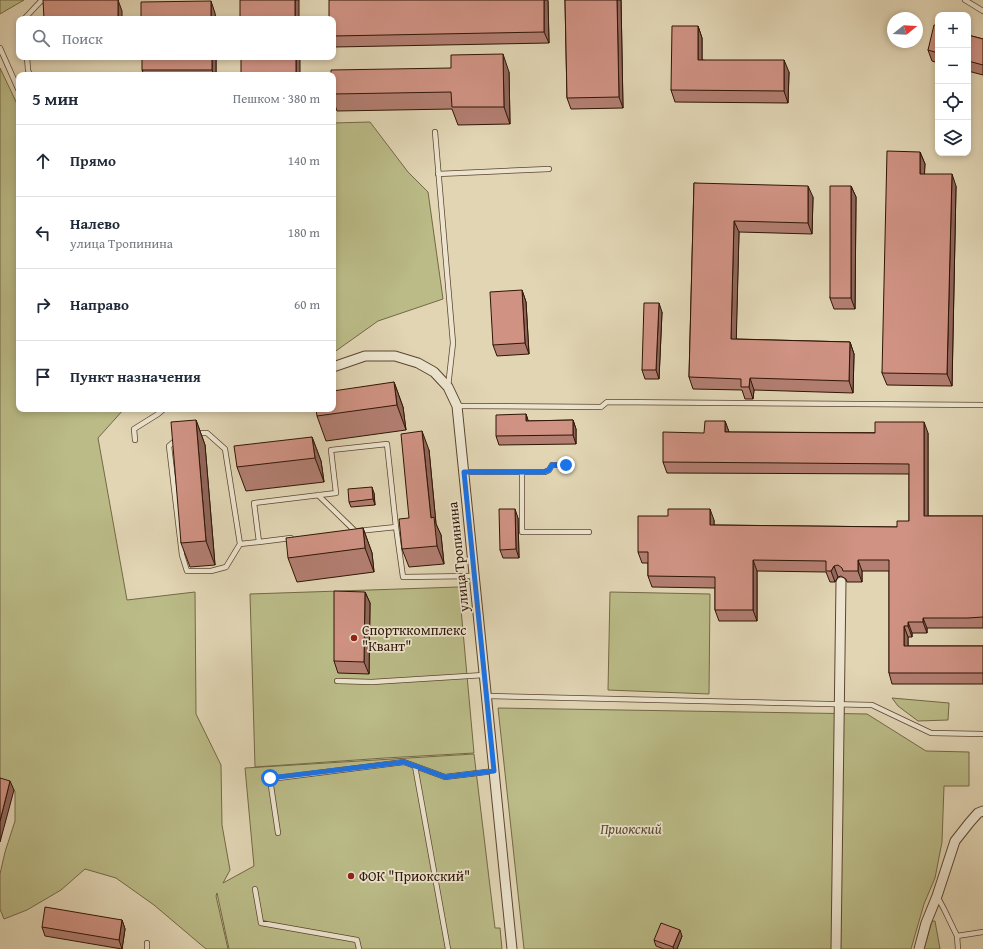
<!DOCTYPE html>
<html lang="ru">
<meta charset="utf-8">
<style>
:root{--surface:#fff;--page:#f6f6f7;--text:#1f2937;--muted:#747a83;--line:#e0e1e3}
body{margin:0;font-family:"Gentium Book Plus",serif;background:var(--page);color:var(--text)}
.controls{position:absolute;right:12px;top:12px;display:grid;overflow:hidden;border-radius:8px;box-shadow:0 2px 6px #0003}
.controls button{width:36px;height:36px;display:grid;place-items:center;padding:0;border:0;border-bottom:1px solid var(--line);background:var(--surface);color:var(--text);font:20px sans-serif}
.compass{position:absolute;left:887px;top:12px;width:36px;height:36px;border-radius:50%;background:var(--surface);box-shadow:0 2px 6px #0003;rotate:72deg}
.stop{position:absolute;width:12px;height:12px;margin:-9px;border:3px solid #1a73e8;border-radius:50%;background:#fff}
.stop.end{background:#1a73e8;border-color:#fff;box-shadow:0 1px 4px #0008}
.list{margin:0;padding:0;list-style:none}
h2{display:flex;justify-content:space-between;align-items:center;height:52px;margin:0;padding:0 16px;font-size:17px}
h2 small{font-size:13px;font-weight:400;color:var(--muted)}
.list li{display:grid;grid-template-columns:26px 1fr auto;gap:12px;align-items:center;box-sizing:border-box;height:72px;padding:0 16px;border-top:1px solid var(--line)}
.list b{display:block;font-size:15px;white-space:nowrap}
.list p{margin:0;font-size:13px;white-space:nowrap;color:var(--muted)}
.list em{font-size:13px;font-style:normal;color:var(--muted)}
.icon{flex:none;width:22px;height:22px;fill:none;stroke:currentColor;stroke-width:2;stroke-linecap:round;stroke-linejoin:round}
.map{position:relative;flex:none;width:983px;height:949px;overflow:hidden}
.search{position:absolute;background:var(--surface);box-shadow:0 2px 6px #0003;left:16px;top:16px;width:320px;height:44px;display:flex;align-items:center;gap:10px;box-sizing:border-box;padding:0 14px;border-radius:8px;color:var(--muted);font-size:15px}
.panel{position:absolute;background:var(--surface);box-shadow:0 2px 6px #0003;left:16px;top:72px;width:320px;height:340px;border-radius:8px}
.map>svg:first-child{display:block}
</style>
<div class="map">
<svg width="983" height="949" viewBox="0 0 983 949">
<rect width="100%" height="100%" fill="#e1d5b4"/>
<filter id="stains"><feTurbulence type="fractalNoise" baseFrequency=".005" numOctaves="4"/><feColorMatrix values="0 0 0 0 .2 0 0 0 0 .09 0 0 0 0 .02 0 0 0 .5 -.17"/></filter>
<radialGradient id="worn" r=".72"><stop offset=".6" stop-color="#630" stop-opacity="0"/><stop offset="1" stop-color="#630" stop-opacity=".3"/></radialGradient>
<path fill="#babb87" stroke="#746846" d="M0,0h24l-24,14z
M0,68l19,40v301h105l-26,29 29,162 68,-8 1,122 25,51 1,60 8,45 -7,13 31,-17 -9,-98 229,-14 21,174h5l2,21h-273l-12,-56 -1,3 12,53h-22l-52,-44 -38,-27 -31,-9 -24,21 -34,20 -23,9 -4,-10v-35l5,-22 10,-31v-30l-15,-12z
M370,122l38,50 20,20 15,107 -65,22 -45,32v-230z
M459,587l15,166 -89,5 -130,9 -5,-173z
M610,592l100,2 -1,100 -101,-4z
M892,698l57,5 -1,17 -30,1 -20,-15z
M498,708l369,6 59,37 43,1v34h-25l-2,56 -7,36 -11,26 -13,45h-387z
M932,921h3l5,28h-16z"/>
<g fill="none" stroke-linecap="round" stroke-linejoin="round">
<defs>
<path id="lane" d="M965,0l18,11
M24,19l16,-17 3,-2
M0,48l19,43
M27,57l1,13 2,5
M435,132l18,211 -5,44
M438,174l111,-5
M457,406l144,1 6,-5 376,3
M196,433h11l18,16 15,95 19,-2
M177,439l-8,7 13,109 5,16h24l15,-4 14,-23
M135,440l-1,-11 24,-15 6,-5
M463,472h59v60h67
M522,472h23l4,-2 3,-5h14
M318,495l37,36
M358,531l38,-4
M291,538l-32,4 -5,-39 82,-10 -5,-43 56,-6 9,83 7,50 71,-1
M337,681l35,1 112,-7
M487,696l385,9 59,28 52,1
M415,766l33,183
M278,833l-8,-54 134,-17 41,15 49,-6
M255,889l6,34 96,17 2,9
M937,896l7,13 13,27 26,-4
M957,936l1,13
M147,949v-6"/>
<path id="street" d="M333,367l32,-11h30l23,7 16,9 14,15 9,19 55,543
M836,949l5,-367
M919,949l7,-26 11,-27 18,-55 15,-19 8,-9 5,-2"/>
</defs>
<use href="#lane" stroke="#5c4531" stroke-width="6"/>
<use href="#street" stroke="#5c4531" stroke-width="11"/>
<use href="#lane" stroke="#ece4ce" stroke-width="4.5"/>
<use href="#street" stroke="#ece4ce" stroke-width="9"/>
</g>
<path fill="#b27e71" stroke="#2f1505" d="M565,0h56l2,108 -52,1 -4,-11z
M548,1l1,42 -215,4 -1,-2v-9z
M698,26l4,12v22l87,12 -1,31 -113,-1 -4,-12z
M938,26v37l-6,-2 -4,-11z
M968,35l15,4v36l-15,-4z
M216,57v18h-72l-2,-5z
M509,72l1,52 -52,1 -6,-16 -115,2 -4,-12v-5z
M920,152l5,12 -1,10 32,12 -4,200 -65,-1 -5,-12z
M694,183l119,14 -1,37 -73,-2 -3,107 114,3 4,12 -1,39 -99,-3 -1,9h-8l-3,-9 -49,-1 -4,-12z
M851,186l5,11 -1,112h-21l-4,-11z
M522,290l4,12 3,52 -32,2 -4,-11z
M662,312l-3,67h-14l-3,-9z
M394,382l9,25 3,23 -80,11 -9,-25z
M526,414l2,7 45,-1 3,9v15l-77,1 -3,-9z
M196,420l9,25 10,120 -25,2 -9,-24z
M725,421l4,11 199,1v83h55v112h-56v5h-15v4h-4v9h75v38h-91l-3,-11v-102h-27v11h-15l-1,-3 -5,-3 -3,1 -3,5h-5l-4,-10 -69,-1v50h-38l-4,-11v-22l-63,-1 -4,-11v-13h-6l-4,-11 76,-32v5l183,2 12,-6v-47l-242,-1 -4,-11 41,-29z
M312,437l9,24 3,21 -78,9 -9,-24z
M429,450l7,74 5,11 3,29 -35,3 -7,-18z
M374,493l1,12 -24,2 -2,-5z
M518,518l1,40h-16l-3,-8z
M363,528l9,25 2,19 -77,10 -9,-24z
M365,592l5,11 -1,71 -31,-1 -4,-12z
M122,920l3,9 -3,20 -77,-13 -3,-9z
M682,936l-5,13h-13l-8,-3 -2,-6z"/>
<path fill="#91665c" stroke="#2f1505" d="M118,0l4,11v8h-4z
M295,0h4v19h-4z
M544,0h4v1l1,42 -5,-11z
M617,0h4l2,108 -4,-11z
M211,1l4,12 1,6h-5z
M698,26l4,12v33l-4,-11z
M503,54l6,18 1,52 -6,-17z
M212,57h4v18h-2l-2,-5z
M296,57h4v18h-4z
M784,60l5,12 -1,31 -4,-12z
M920,152l5,12 -1,21 -4,-11z
M952,174l4,12 -4,200 -5,-12z
M808,186l5,11 -1,37 -4,-11z
M851,186l5,11 -1,112 -4,-11z
M734,221l5,11 -3,119 -5,-12z
M522,290l4,12 3,52 -4,-11z
M659,303l3,9 -3,67 -3,-9z
M850,342l4,12 -1,39 -4,-12z
M750,378l4,12 -1,9 -4,-12z
M394,382l9,25 3,23 -9,-25z
M526,414l3,9 -3,-2z
M196,420l9,25 10,120 -9,-24z
M573,420l3,9v15l-3,-9z
M725,421l4,11h-4z
M924,422l4,11v94l-4,-11z
M422,431l7,19 7,74 5,11 3,29 -7,-18 -6,-28z
M312,437l9,24 3,21 -9,-24z
M372,487l2,6 1,12 -2,-6z
M515,509l3,9 1,40 -3,-9z
M710,509l4,11v15l-4,-10z
M363,528l9,25 2,19 -9,-24z
M753,560l4,11v50l-4,-11z
M858,560l4,11v11l-4,-11z
M834,566l4,11 -3,5 -4,-11z
M365,592l5,11 -1,71 -5,-12z
M923,618l4,10v5l-4,-11z
M908,622l4,11v4l-4,-11z
M904,626l4,11v20l-4,-11z
M10,781l4,9 -14,52v-21z
M122,920l3,9 -3,20 -3,-9z
M680,930l2,6 -5,13h-3l-1,-2z"/>
<path fill="#cf9283" stroke="#2f1505" d="M43,0h75v19h-74z
M240,0h55v19h-55z
M329,0h215v32l-211,4v-17h-4z
M565,0h52l2,97 -52,1z
M211,1v18h-70v-17z
M934,25l4,1v27l-10,-3z
M672,26h26v34h86v31l-113,-1z
M968,35l15,4v26l-15,-4z
M503,54l1,53h-52l-1,-15 -118,2v-19h-2v-5l120,-2v-13z
M142,57h70v13h-70z
M241,57h55v18h-55z
M887,151l33,1v22h32l-5,200 -65,-1z
M694,183l114,3v37l-74,-2 -3,118 119,3 -1,39 -99,-3 -1,9h-8v-8l-52,-2z
M830,186h21v112h-21z
M522,290l3,53 -32,2 -3,-53z
M644,303h15l-3,67h-14z
M394,382l3,23 -80,11 -1,-7h17v-18z
M526,414v7l47,-1v15l-77,1v-21z
M196,420l10,121 -25,2 -10,-121z
M705,421h20v11l150,1v-11h49v94h59v101l-15,1h-45v4h-15v4h-4v20h79v27h-94v-113h-31v11h-15l-1,-3 -4,-3 -4,1 -3,5h-5v-10l-73,-1v50h-38v-33l-67,-1v-24h-10v-36h30v-7h42v16l187,2v-6h12v-57l-246,-2v-30l41,1z
M422,431l9,87 3,-1 3,29 -35,3 -3,-30 10,-1 -8,-84z
M312,437l3,21 -78,9 -3,-21z
M372,487l1,12 -24,3 -1,-13z
M499,509h16l1,40 -16,1z
M363,528l2,20 -77,10 -2,-20z
M334,591l31,1 -1,70 -30,-1z
M0,778l10,3 -10,40z
M45,907l77,13 -3,20 -77,-13z
M661,923l19,7 -7,17 -19,-7z"/>
<g fill="none" stroke-linecap="round" stroke-linejoin="round">
<path stroke="#1a73e8" stroke-width="5" d="M270,778l134,-16 41,15 49,-6 -30,-299h80l5,-2 3,-5h14"/>
</g>
<g fill="#8f2418" stroke="#ece4ce" stroke-width="1.5">
<circle cx="354" cy="638" r="4"/>
<circle cx="351" cy="876" r="4"/>
</g>
<g text-anchor="middle" stroke-width="3.5" stroke-linejoin="round" paint-order="stroke">
<g font-size="14" fill="#2f1505" stroke="#ece4ce">
<text transform="translate(458 557) rotate(-96)" y="5">улица Тропинина</text>
</g>
<g font-size="14" fill="#2f1505" stroke="#ece4ce" text-anchor="start">
<text x="362" y="635">Спортккомплекс<tspan x="362" dy="16">"Квант"</tspan></text>
<text x="359" y="881">ФОК "Приокский"</text>
</g>
<g font-size="14" font-style="italic" fill="#59472c" stroke="#ece4ce">
<text x="631" y="834">Приокский</text>
</g>
</g>
<rect width="100%" height="100%" filter="url(#stains)"/>
<rect width="100%" height="100%" fill="url(#worn)"/>
</svg>
<div class="controls">
<button>+</button>
<button>−</button>
<button><svg class="icon" aria-label="locate" viewBox="0 0 24 24"><circle cx="12" cy="12" r="6"/><path d="M12 2v4M12 18v4M2 12h4M18 12h4"/></svg></button>
<button><svg class="icon" aria-label="layers" viewBox="0 0 24 24"><path d="M12 4l9 5-9 5-9-5zM3 14l9 5 9-5"/></svg></button>
</div>
<svg class="compass" viewBox="-18 -18 36 36"><path d="M0-13l5 13h-10z" fill="#e53935"/><path d="M0 13l5-13h-10z" fill="#747a83"/></svg>
<div class="stop" style="left:270px;top:778px"></div>
<div class="stop end" style="left:566px;top:465px"></div>
<div class="search"><svg class="icon" aria-label="search" viewBox="0 0 24 24"><circle cx="10" cy="10" r="6"/><path d="M15 15l6 6"/></svg>Поиск</div>
<section class="panel">
<h2>5 мин<small>Пешком · 380 m</small></h2>
<ul class="list">
<li><svg class="icon" aria-label="ahead" viewBox="0 0 24 24"><path d="M12 20V5M6 11l6-6 6 6"/></svg><div><b>Прямо</b></div><em>140 m</em></li>
<li><svg class="icon" aria-label="left" viewBox="0 0 24 24"><path d="M17 20v-9H6M10 6l-5 5 5 5"/></svg><div><b>Налево</b><p>улица Тропинина</p></div><em>180 m</em></li>
<li><svg class="icon" aria-label="right" viewBox="0 0 24 24"><path d="M7 20v-9h11M14 6l5 5-5 5"/></svg><div><b>Направо</b></div><em>60 m</em></li>
<li><svg class="icon" aria-label="arrive" viewBox="0 0 24 24"><path d="M6 21V4h12l-3 4 3 4H6"/></svg><div><b>Пункт назначения</b></div></li>
</ul>
</section>
</div>
